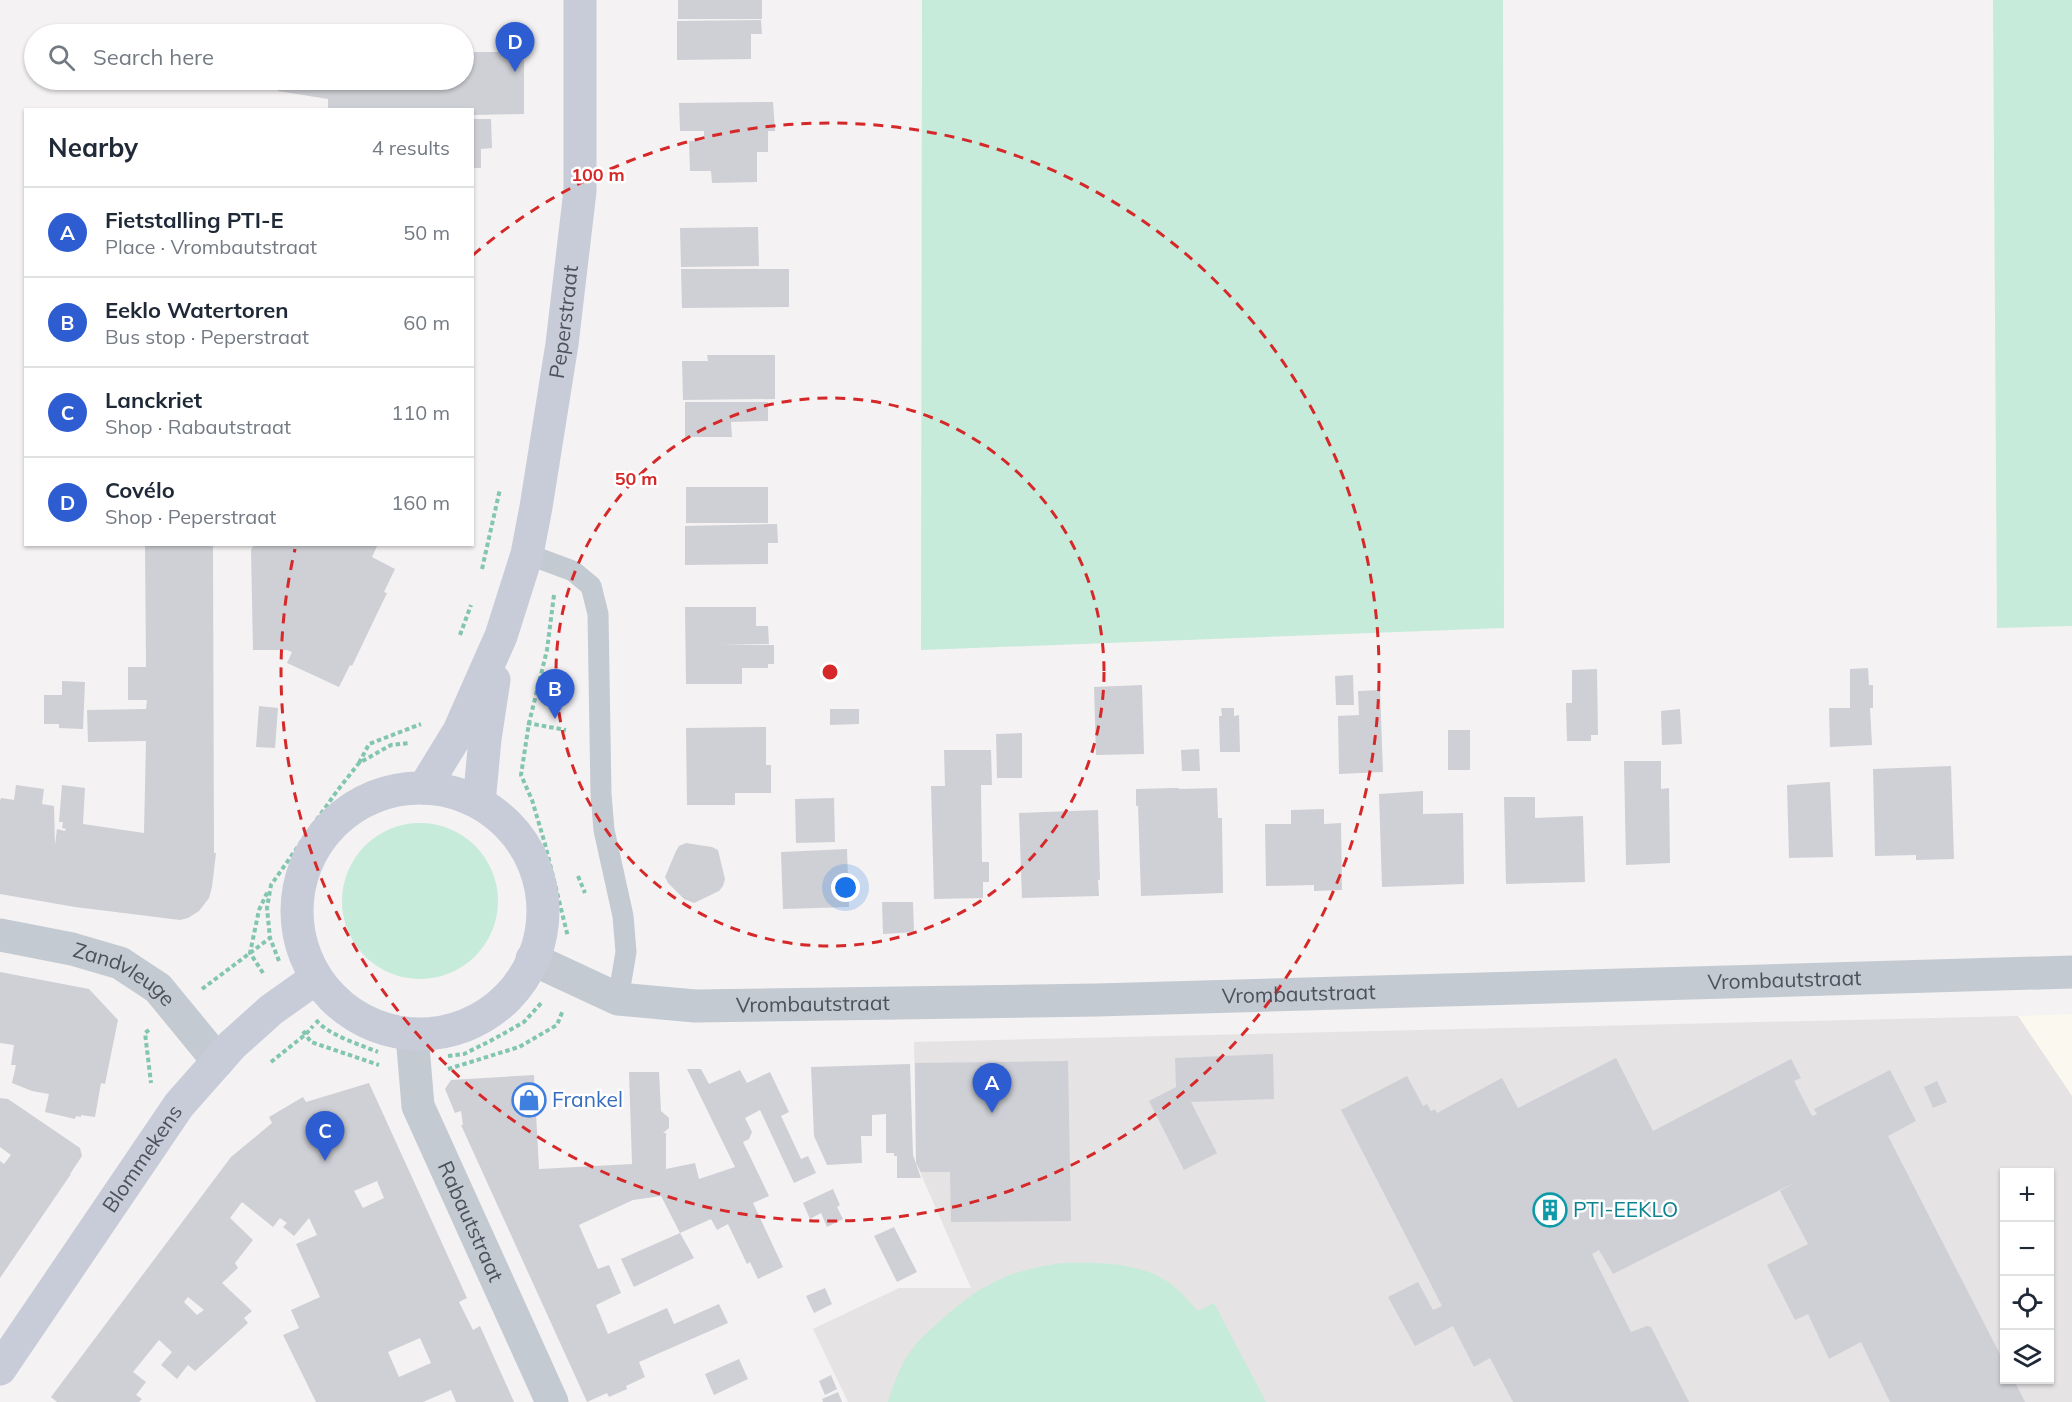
<!DOCTYPE html>
<meta charset="utf-8">
<style>
:root{--surface:#fff;--page:#f6f6f7;--text:#1f2937;--muted:#747a83;--line:#e0e1e3;--accent:#2e5cd1}
body{margin:0;font-family:Mulish,sans-serif;background:var(--page);color:var(--text)}
.controls{position:absolute;right:18px;bottom:18px;display:grid;overflow:hidden;border-radius:0px;box-shadow:0 2px 4px #0004}
.controls button{width:54px;height:54px;display:grid;place-items:center;padding:0;border:0;border-bottom:2px solid var(--line);background:var(--surface);color:var(--text);font:30px sans-serif}
.you{position:absolute;left:846px;top:888px;width:21px;height:21px;margin:-15px;border:4px solid #fff;border-radius:50%;background:#1a73e8;box-shadow:0 0 0 9px #1a73e833}
.badge{display:grid;place-items:center;width:39px;height:39px;border-radius:50%;background:var(--accent);color:#fff;font-size:20px;font-weight:700}
.pin{position:absolute;translate:-50% -50px;filter:drop-shadow(0 2px 3px #0008)}
.pin::after{content:'';position:absolute;top:32px;width:21px;height:18px;background:inherit;clip-path:polygon(0 0,100% 0,50% 100%)}
.list{margin:0;padding:0;list-style:none}
h2{display:flex;justify-content:space-between;align-items:center;height:78px;margin:0;padding:0 24px;font-size:26px}
h2 small{font-size:20px;font-weight:400;color:var(--muted)}
.list li{display:grid;grid-template-columns:39px 1fr auto;gap:18px;align-items:center;box-sizing:border-box;height:90px;padding:0 24px;border-top:2px solid var(--line)}
.list b{display:block;font-size:22px;white-space:nowrap}
.list p{margin:0;font-size:20px;white-space:nowrap;color:var(--muted)}
.list em{font-size:20px;font-style:normal;color:var(--muted)}
.icon{flex:none;width:33px;height:33px;fill:none;stroke:currentColor;stroke-width:2;stroke-linecap:round;stroke-linejoin:round}
.map{position:relative;flex:none;width:2072px;height:1402px;overflow:hidden}
.search{position:absolute;background:var(--surface);box-shadow:0 2px 4px #0004;left:24px;top:24px;width:450px;height:66px;display:flex;align-items:center;gap:15px;box-sizing:border-box;padding:0 21px;border-radius:33px;color:var(--muted);font-size:22px}
.panel{position:absolute;background:var(--surface);box-shadow:0 2px 4px #0004;left:24px;top:108px;width:450px;height:438px;border-radius:0px}
.map>svg:first-child{display:block}
</style>
<div class="map">
<svg width="2072" height="1402" viewBox="0 0 2072 1402">
<rect width="100%" height="100%" fill="#f4f2f2"/>
<path fill="#fbf9ef" d="M2072,1014v82l-54,-80z"/>
<path fill="#e5e3e3" fill-rule="evenodd" d="M2018,1016l54,80v306h-1224l-35,-73 86,-41h72l-55,-125 -2,-121zM2004,1172h46v208h-46z"/>
<path fill="#c6ebda" d="M922,0h581l1,628 -583,22z
M1993,0h79v626l-75,2z
M342 901a78 78 0 1 1 156 0a78 78 0 1 1-156 0Z
M1064,1263c35,-1 74,-1 104,19 11,7 21,20 30,29l16,-8 52,99h-378c5,-15 11,-34 20,-47 8,-13 21,-24 32,-34 41,-37 69,-51 124,-58z"/>
<path fill="#cfd0d5" fill-rule="evenodd" d="M678,0h84v19h-84z
M761,20l1,14h-11v25l-74,1v-39z
M435,28v6h-148l1,-2z
M464,52h60v62l-52,1v-5h-144v-11l-50,-8 2,-11h184z
M773,102l2,29h-7v21h-11v30l-45,1 -1,-12h-21l-1,-30 15,-1v-9h-24l-1,-28z
M472,119h19l1,29 -11,1v19h-9z
M758,227l1,39 -78,1 -1,-39z
M681,269h108v38l-107,1z
M707,355h68v44l-92,1 -1,-39h26z
M685,402h83v19l-37,1 1,15h-47z
M686,487h82v36h-82z
M777,524l1,19h-10v21l-83,1v-39z
M145,544h68l1,309h2l-4,34 -3,11 -10,13 -11,7 -8,2 -105,-13 -75,-13v-93l1,-3 13,2 2,-15 28,4 -2,15 12,2 1,39 2,-16 8,2 1,-2 -4,-1 1,-6h-4l3,-37 23,3 -2,36 61,9 2,-92 -58,1 -1,-32 59,-1 1,-9h-19v-33h18z
M254,544h124l-6,13 23,12 -11,23 3,1 -35,73 -2,-1 -11,22 -52,-24 5,-11 -5,-2h-34l-2,-100z
M685,607h71v19h12l1,18 -49,1h54v19h-6v4h-26v16h-56z
M1868,668l1,17h4v23h-3l2,37 -42,2 -1,-39h21v-39z
M1597,669l1,66h-7v6h-24l-1,-38h6v-33z
M1353,675l1,30h-18l-1,-29z
M62,681l23,1 -2,47 -24,-1v-4h-15v-29h18z
M1142,685l2,69 -48,1 -2,-68z
M1380,690l3,82 -44,2 -1,-58 21,-1 -1,-24z
M259,706l19,2 -3,40 -19,-1z
M1221,708h13v8l5,-1 1,37h-20l-1,-36h3z
M830,709h29v15l-29,1z
M1680,709l2,35 -20,1 -1,-34z
M766,727v38h5v28h-36v12h-48l-1,-77z
M1448,730h22v40h-22z
M1022,733v45h-25l-1,-44z
M1199,749l1,22h-18l-1,-21z
M944,750h47l1,35h-11l1,77h7v20h-6v16l-49,1 -3,-113h14z
M1624,761h37v28l8,-1 1,75 -44,2z
M1951,766l3,93 -38,1v-5l-41,1 -2,-87z
M1830,782l3,75 -44,1 -2,-73z
M1174,788h5v1l38,-1 1,30h4l1,75 -82,3 -3,-90h-2v-17z
M1423,791v23l40,-1 1,71 -82,3 -3,-93z
M1504,797h31v21l48,-2 2,66 -79,2z
M834,798l1,44 -39,1 -1,-44z
M1324,809v15l17,-1 1,67 -28,1v-6l-48,1 -1,-62h26v-14z
M1098,810l2,70h-2l1,16 -77,2 -3,-85z
M686,843l26,4 6,3 7,29 -2,7 -4,5 -25,12 -10,-4 -16,-16 -3,-6 11,-26 3,-5z
M847,849l2,58 -66,2 -2,-57z
M882,902h31l1,30 -31,2z
M0,972l89,17 29,31 -13,64 -4,-1 -6,34 -14,-2v2l-5,-1 -1,3 -30,-7 4,-18 -17,-3 -20,-8 4,-18h-5l3,-20 -14,-2z
M1273,1054l1,45 -83,3 26,51 -33,17 -35,-69 27,-14 -1,-29z
M1616,1058l37,73 138,-72 10,19 -7,3 18,35 5,-2 -3,-5 76,-39 26,51 -28,15 116,226v18h10l11,22h-135l-29,-60 -32,17 -21,-45 -13,6 -28,-55 41,-21 -28,-53 16,-9 -183,92 -14,-24 -7,4 39,78 16,-6 4,1 38,75h-176l-23,-44 -16,9 -21,-41 -38,20 -27,-49 30,-15 15,28 9,-4 -101,-196 66,-34 16,30 4,-2 4,7 4,-2 2,4 65,-35 16,30z
M1068,1061l3,160 -120,1 -1,-50h-29l-5,-9 -1,-100z
M910,1064l3,91 8,23h-24v-22h-3v-3h-8v-39l-14,1v21h-11l1,27 -35,2 -13,-29 -3,-69z
M687,1069h14l8,15 31,-14 7,13 23,-11 19,40 -8,4 20,43 7,-3 8,17 -22,10 -34,-73 -15,8 7,14 -3,7 -6,3 26,54 -16,7 30,64 -25,12 -8,-17 -3,2 -19,-40 -11,6 -6,-11 -31,14 -19,-37 -28,4 -54,25 19,44 11,-4 12,28 -25,12 12,29 59,-26 7,16 45,-20 9,19 -89,39 6,15 -19,9 1,3 -18,8 -2,-4 -20,9 -126,-277h2l-2,-14 -6,2 -10,-24 6,-9 83,-5 5,94 93,-5 -3,-92h30l2,39 8,7v10l-6,5h3v36l29,-6 4,16 36,-12z
M1937,1081l10,21 -14,6 -9,-21z
M369,1083l98,215 -8,4 14,28 7,-4 34,76h-58l-5,-12 -28,12h-107l-33,-67 16,-7 -8,-18 29,-13 -24,-53 21,-9 -8,-17 -15,18 -11,-9 4,-4 -7,-5 -7,9 -31,-25 -12,16 23,22 -18,23 3,5 -16,15 30,28 -8,7 4,5 -53,48 -7,-6 -11,14 -16,-14 11,-13 -13,-12 -26,32 13,10 -10,13 6,4 -3,3h-82l-6,-5 180,-240 41,-34 -3,-6 34,-20 3,5zM377,1181l7,17 -21,10 -9,-17zM188,1297l16,13 -7,5 -13,-13zM420,1338l11,25 -32,14 -11,-25z
M0,1098l8,1 72,49 2,8 -12,18h1l-71,104v-117l4,3 7,-9 -11,-8z
M833,1189l7,16 -3,2 6,12 -16,8 -6,-14 -11,6 -7,-16z
M894,1227l23,45 -20,10 -23,-46z
M680,1233l14,25 -60,29 -13,-28z
M825,1288l7,16 -18,9 -8,-17z
M739,1359l9,20 -34,16 -9,-21z
M831,1375l6,14 -12,6 -6,-14z
M838,1392l4,10h-19l-1,-3z"/>
<g fill="none" stroke-linecap="round" stroke-linejoin="round">
<path stroke="#82c6af" stroke-width="4" stroke-dasharray="4.5 3" stroke-linecap="butt" d="M482,569l18,-80
M554,595l-7,55 -18,73 -8,52 11,25 13,44 23,93
M460,635l11,-30
M527,723l39,7
M359,763l10,-19 52,-20
M578,876l7,17
M279,961l-9,-23 -3,-30 4,-23 66,-94 22,-28 32,-18 19,-2
M263,973l-13,-20 9,-43 9,-19
M202,989l68,-51
M316,1020c12,15 45,25 62,32
M149,1030l-4,3 6,50
M303,1031l8,11 68,23
M448,1056l16,-2 30,-15 30,-17 19,-21
M271,1062l35,-28 7,-8
M448,1069l71,-22 38,-22 6,-15"/>
<path stroke="#c4cad1" stroke-width="21" d="M527,554l46,17 18,15 7,28 3,180 3,36 19,86 3,36 -8,47"/>
<g stroke="#c4cad1" stroke-width="33">
<path id="s1" d="M0,935l72,14 48,14 38,25 60,73"/>
<path id="s2" d="M412,1035l6,71 134,296"/>
</g>
<path stroke="#c4cad1" stroke-width="33" id="s3" d="M532,959l86,40 77,7 402,-6 975,-28"/>
<g stroke="#c7ccd8" stroke-width="33">
<path id="s4" d="M424,788l35,-57 42,-95 26,-82 9,-47 26,-163 18,-153v-191"/>
<circle cx="420" cy="911" r="123"/>
<path d="M479,803l6,-64 9,-59"/>
<path id="s5" d="M0,1369l179,-264 53,-60 39,-35 45,-32"/>
</g>
</g>
<g fill="none" stroke="#d62828" stroke-width="3" stroke-dasharray="10 8">
<circle cx="830" cy="672" r="274"/>
<path d="M473 255A549 549 0 1 1 295 549"/>
</g>
<defs>
<symbol id="shop-ring" viewBox="-11 -11 22 22"><circle r="9.5" fill="#fff" stroke="#3f7fe0" stroke-width="1.5"/><path d="M-5-2.5h2.3a2.7 3.5 0 0 1 5.4 0H5L5.5 6h-11ZM-1.5-2.5h3a1.5 2.3 0 0 0-3 0Z" fill="#3f7fe0"/></symbol>
<symbol id="building-ring" viewBox="-11 -11 22 22"><circle r="9.5" fill="#fff" stroke="#0f9aa8" stroke-width="1.5"/><path d="M-4-6H4V6H1V3H-1V6H-4ZM-2.5-4.3h1.7v1.8h-1.7ZM.8-4.3h1.7v1.8H.8ZM-2.5-1h1.7V.8h-1.7ZM.8-1h1.7V.8H.8Z" fill="#0f9aa8"/></symbol>
</defs>
<g fill-rule="evenodd">
<use href="#shop-ring" x="510" y="1081" width="38" height="38"/>
<use href="#building-ring" x="1531" y="1191" width="38" height="38"/>
</g>
<g text-anchor="middle" stroke-width="5" stroke-linejoin="round" paint-order="stroke">
<g font-size="21" fill="#4b525d" stroke="#fff">
<text dy="7" stroke="none"><textPath href="#s4" startOffset="492">Peperstraat</textPath></text>
<text dy="7" stroke="none"><textPath href="#s3" startOffset="1262">Vrombautstraat</textPath></text>
<text dy="7" stroke="none"><textPath href="#s1" startOffset="132">Zandvleuge</textPath></text>
<text dy="7" stroke="none"><textPath href="#s3" startOffset="776">Vrombautstraat</textPath></text>
<text dy="7" stroke="none"><textPath href="#s3" startOffset="290">Vrombautstraat</textPath></text>
<text dy="7" stroke="none"><textPath href="#s5" startOffset="254">Blommekens</textPath></text>
<text dy="7" stroke="none"><textPath href="#s2" startOffset="198">Rabautstraat</textPath></text>
</g>
<g font-size="21" fill="#366cbe" stroke="#fff" text-anchor="start">
<text x="552" y="1107">Frankel</text>
</g>
<g font-size="21" fill="#0d838f" stroke="#fff" text-anchor="start">
<text x="1573" y="1217">PTI-EEKLO</text>
</g>
</g>
<circle cx="830" cy="672" r="9" fill="#d62828" stroke="#fff" stroke-width="3"/>
<g font-size="18" text-anchor="middle" font-weight="bold" fill="#d62828" stroke="#fff" stroke-width="5" stroke-linejoin="round" paint-order="stroke">
<text x="598" y="181">100 m</text>
<text x="636" y="485">50 m</text>
</g>
</svg>
<div class="controls">
<button>+</button>
<button>−</button>
<button><svg class="icon" aria-label="locate" viewBox="0 0 24 24"><circle cx="12" cy="12" r="6"/><path d="M12 2v4M12 18v4M2 12h4M18 12h4"/></svg></button>
<button><svg class="icon" aria-label="layers" viewBox="0 0 24 24"><path d="M12 4l9 5-9 5-9-5zM3 14l9 5 9-5"/></svg></button>
</div>
<div class="you"></div>
<div class="pin badge" style="left:992px;top:1113px">A</div>
<div class="pin badge" style="left:555px;top:719px">B</div>
<div class="pin badge" style="left:325px;top:1161px">C</div>
<div class="pin badge" style="left:515px;top:72px">D</div>
<div class="search"><svg class="icon" aria-label="search" viewBox="0 0 24 24"><circle cx="10" cy="10" r="6"/><path d="M15 15l6 6"/></svg>Search here</div>
<section class="panel">
<h2>Nearby<small>4 results</small></h2>
<ul class="list">
<li><span class="badge">A</span><div><b>Fietstalling PTI-E</b><p>Place · Vrombautstraat</p></div><em>50 m</em></li>
<li><span class="badge">B</span><div><b>Eeklo Watertoren</b><p>Bus stop · Peperstraat</p></div><em>60 m</em></li>
<li><span class="badge">C</span><div><b>Lanckriet</b><p>Shop · Rabautstraat</p></div><em>110 m</em></li>
<li><span class="badge">D</span><div><b>Covélo</b><p>Shop · Peperstraat</p></div><em>160 m</em></li>
</ul>
</section>
</div>
